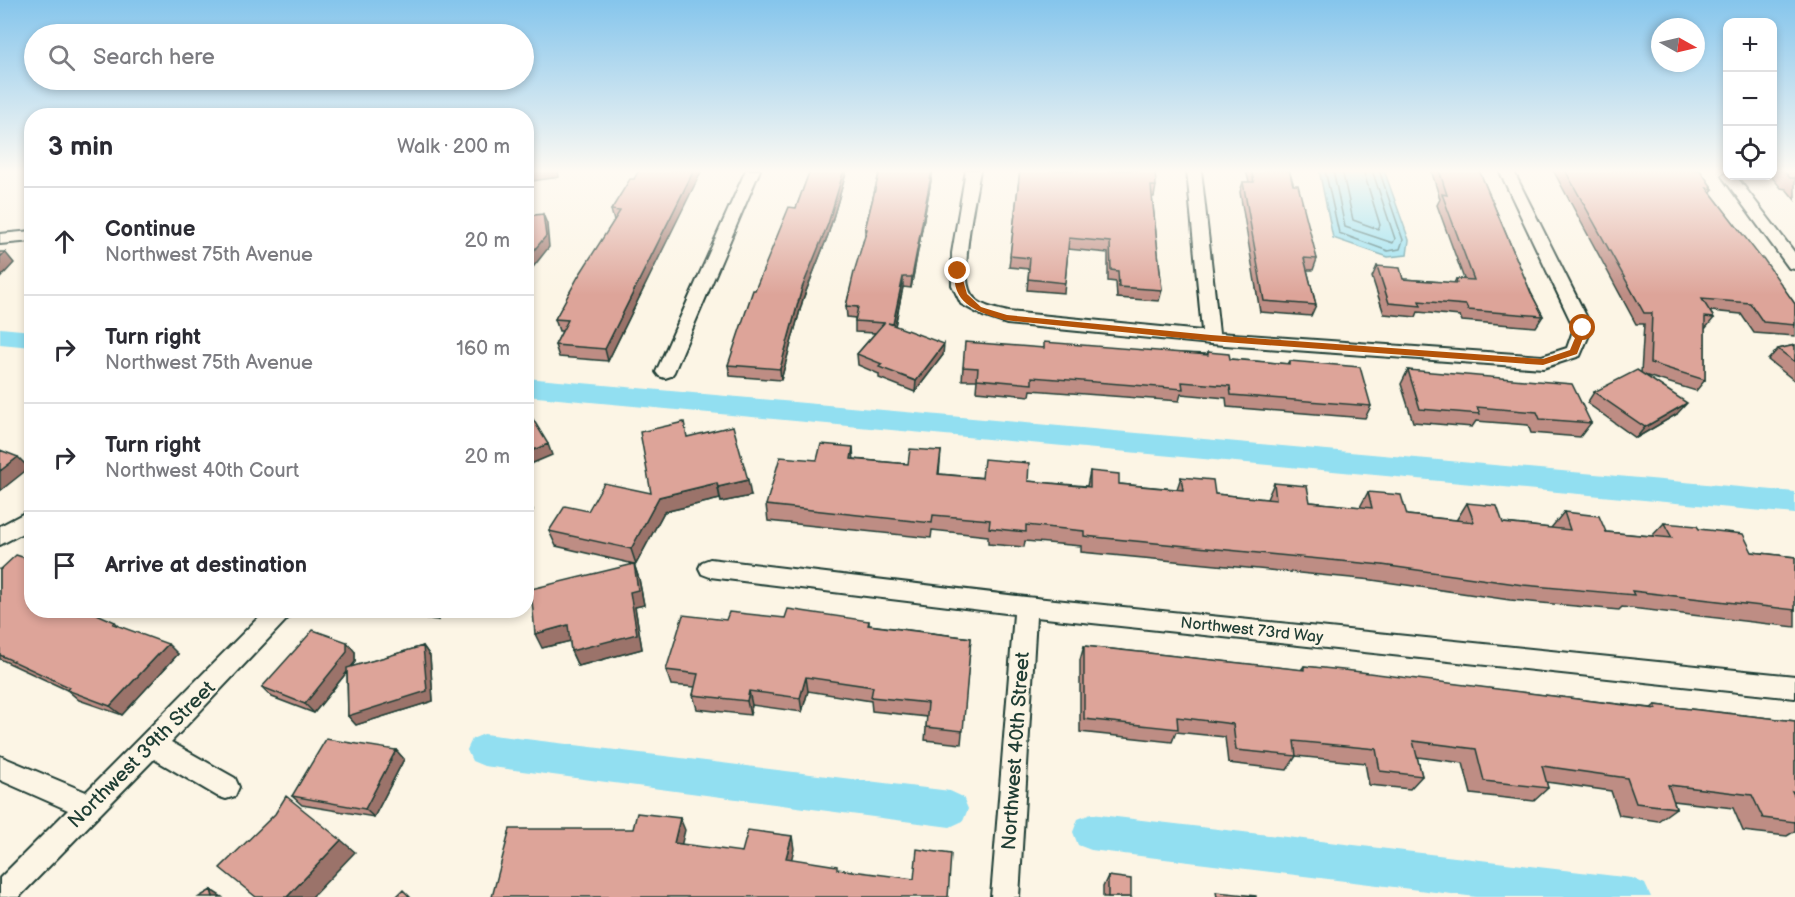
<!DOCTYPE html>
<meta charset="utf-8">
<style>
:root{--surface:#fff;--page:#f7f7f7;--text:#2b2b33;--muted:#7c7c81;--line:#e1e1e2}
body{margin:0;font-family:"Balsamiq Sans",sans-serif;background:var(--page);color:var(--text)}
.controls{position:absolute;right:18px;top:18px;display:grid;overflow:hidden;border-radius:12px;box-shadow:0 3px 9px #0003}
.controls button{width:54px;height:54px;display:grid;place-items:center;padding:0;border:0;border-bottom:2px solid var(--line);background:var(--surface);color:var(--text);font:30px sans-serif}
.compass{position:absolute;left:1651px;top:18px;width:54px;height:54px;border-radius:50%;background:var(--surface);box-shadow:0 3px 9px #0003;rotate:98deg}
.stop{position:absolute;width:18px;height:18px;margin:-14px;border:4px solid #b45309;border-radius:50%;background:#fff}
.stop.end{background:#b45309;border-color:#fff;box-shadow:0 2px 6px #0008}
.list{margin:0;padding:0;list-style:none}
h2{display:flex;justify-content:space-between;align-items:center;height:78px;margin:0;padding:0 24px;font-size:26px}
h2 small{font-size:20px;font-weight:400;color:var(--muted)}
.list li{display:grid;grid-template-columns:39px 1fr auto;gap:18px;align-items:center;box-sizing:border-box;height:108px;padding:0 24px;border-top:2px solid var(--line)}
.list b{display:block;font-size:22px;white-space:nowrap}
.list p{margin:0;font-size:20px;white-space:nowrap;color:var(--muted)}
.list em{font-size:20px;font-style:normal;color:var(--muted)}
.icon{flex:none;width:33px;height:33px;fill:none;stroke:currentColor;stroke-width:2;stroke-linecap:round;stroke-linejoin:round}
.map{position:relative;flex:none;width:1795px;height:897px;overflow:hidden}
.search{position:absolute;background:var(--surface);box-shadow:0 3px 9px #0003;left:24px;top:24px;width:510px;height:66px;display:flex;align-items:center;gap:15px;box-sizing:border-box;padding:0 21px;border-radius:33px;color:var(--muted);font-size:22px}
.panel{position:absolute;background:var(--surface);box-shadow:0 3px 9px #0003;left:24px;top:108px;width:510px;height:510px;border-radius:24px}
.map>svg:first-child{display:block}
</style>
<div class="map">
<svg width="1795" height="897" viewBox="0 0 1795 897">
<rect width="100%" height="100%" fill="#fcf5e5"/>
<filter id="ink" filterUnits="userSpaceOnUse"><feTurbulence type="fractalNoise" baseFrequency=".0167" numOctaves="2"/><feDisplacementMap in="SourceGraphic" scale="12" xChannelSelector="R" yChannelSelector="G"/><feConvolveMatrix kernelMatrix="1 2 1 2 8 2 1 2 1" color-interpolation-filters="sRGB"/></filter>
<g filter="url(#ink)">
<path fill="#92dff1" stroke="#649ea5" stroke-width="1.5" d="M1319,170h65l25,70 -2,15 -19,2 -55,-19z"/>
<g fill="none" stroke-linecap="round" stroke-linejoin="round">
<path stroke="#4d7e80" stroke-width="1.5" d="M1325,170l14,63 49,18 12,-2 3,-9 -24,-70
M1333,170l12,57 48,16 2,-4 -23,-69
M1342,170l11,50 25,9 2,-4 -17,-55"/>
<path fill="#92dff1" fill-rule="evenodd" d="M0,328l32,3v16l-32,-3z
M526,378l1269,114v22l-1269,-118z
M484,734l466,57 13,6 5,12 -5,12 -13,6 -466,-61 -12,-5 -5,-11 5,-11z
M1091,814l541,64 13,6 6,13h-175l-385,-47 -13,-5 -5,-13 5,-13z"/>
<defs>
<path id="street" d="M746,170h14l-86,202 -3,4 -6,2 -6,-2 -3,-4z
M966,170h14c-4,26 -22,102 -9,124 7,12 25,15 37,18l194,19 -15,-161h14l18,163 323,23 25,-8 7,-20 -75,-158h14l79,158 -12,28 -37,12 -332,-24 -204,-20 -24,-8 -22,-12 -9,-19v-32z
M1728,172v4h8l59,77v16l-6,-1 -65,-89 -2,-3z
M32,231v10l-32,3v-10z
M32,509v19l-32,17v-19z
M710,559l316,38 769,79v22l-759,-81 -17,280h-28l23,-283 -304,-37 -8,-3 -3,-6 3,-6z
M266,610h26l-3,7 -118,125 64,36 4,9 -4,9 -9,3 -9,-3 -63,-37 -135,138h-19v-19l68,-68 -68,-30v-24l86,36z"/>
</defs>
<use href="#street" stroke="#1f3d34" stroke-width="4"/>
<use href="#street" fill="#fcf5e5" fill-rule="evenodd"/>
</g>
<path fill="#be8d84" stroke="#1f3d34" stroke-width="1.5" d="M810,170h37l-19,65 -25,64 -22,81 -51,-4 -2,-11 68,-157z
M880,170h53l-22,118 -8,-1 -8,39 48,29 -28,37 -36,-14v-4l-21,-9 -1,-11 18,-21 -20,-1v-14l-8,-1 -1,-11 19,-71v-6z
M1020,170l136,16 -2,11h-2l10,93 -3,11 -42,-3 -1,-16 -8,-1v-28l-40,-4 -4,44 -37,-3 2,-21 -20,-2z
M1247,170h42l28,89 -4,11h-6l9,35 -5,11 -51,-4 -20,-120 3,-10h6l-3,-11z
M1431,170h48l52,123 12,23 -7,11 -74,-6 -2,-5 -42,-4 -2,5 -32,-3 -12,-37 5,-11 26,13 51,4 2,-4h8l-27,-74 3,-6z
M1553,170h147l13,19 -2,4 84,111v32l-41,-3 -13,-19 -31,-3 4,7 -9,11v51l-9,11 -52,-16 33,39 -41,24 -49,-35 7,-11 47,-19 3,-49h-8z
M1773,170h22v30l-9,-11 -5,-1 -10,-12h2z
M634,179l36,55 -62,127 -49,-4 -4,-12 7,-14h-3l-4,-12 59,-98 -3,-11z
M1795,345v36l-27,-21 10,-11z
M1044,348l163,6 1,-2 22,7 58,5 2,-3 81,45 -6,12 -138,-11 -1,-9 -45,-4 -2,7 -148,-11 -1,6 -54,-5 1,-11h-15l1,-13z
M1408,370l183,53 -11,14 -49,-4 -3,-8 -52,-4 -4,6 -59,-5 -12,-38z
M687,437l64,59 -30,6 -1,-3 -56,13 -28,52h-2l5,15 5,26 -9,2 7,42 -64,17 -7,-15 -1,-10 -28,7 92,-84 -78,-18 -7,-15 39,-20 63,-18z
M941,451l-2,23 148,12 3,-15 29,13 58,5 4,-12 34,17 52,5 7,-16 36,19 50,5 8,-15 39,23 50,5v-1l10,-16 36,20 48,5 13,-16 42,20 46,4 12,-13 35,6 53,23 43,5v70l-173,-20 -3,3 -109,-10 -138,-20 -291,-28v-6l-56,-5 -1,6 -36,-3v-8l-56,-6 -1,8 -163,-17 -2,-16 51,-45 37,-1 54,5z
M0,570l32,40 83,12 5,5 58,27 -56,61 -43,-15 -12,-10 -67,-31z
M369,610h74l-5,10 -67,-7z
M785,618l84,3v4l102,13 -10,106 -36,-4 2,-23 -55,-6 -1,-10 -63,-10 -6,21 -50,-7 -2,10 -53,-6 -4,-14 2,-8 -24,-2 -5,-15 60,-50z
M423,646l7,10 3,45 -77,24 -8,-9 -1,-44 -33,41 -42,-16 -10,-10 93,-35v10l-4,5z
M1084,646l217,24 3,-4 347,42 4,-3 140,16v110l-8,5 -44,-5 -10,-23 -60,-7 3,7 -18,13 -39,-6 -8,-24 -65,-9 2,6 -14,13 -63,-7 -8,-31 -46,-6 5,19 -12,13 -41,-4 -4,-22 -69,-7 -9,14 -59,-7 -3,-26 -49,-5 -4,10 -92,-10v-72z
M396,750l8,9 -30,58 -72,-12 -10,-9z
M1108,876l23,21h-28v-10z"/>
<path fill="#9b736b" stroke="#1f3d34" stroke-width="1.5" d="M534,170h24l1,7 -33,5v-11z
M694,170h8l-94,191 -3,-12z
M844,170h3l-19,65 -25,64 -22,81 -1,-11 22,-81z
M932,170h1l-22,118 1,-11z
M543,214l4,10 2,23 -23,29v-16z
M5,252l9,11 -14,15v-21z
M903,277v10l-10,48v-11z
M944,344l-1,11 -28,37 1,-11z
M1687,403l-10,11 -41,24 9,-11z
M548,444l4,11 -26,11v-13z
M853,447l1,16 -3,-4z
M18,457l11,11 -29,23v-20z
M748,480l3,16 -30,6 -3,-15z
M717,483l3,16 -56,13 -28,52 -5,-15 28,-52z
M529,499l4,11 -7,14v-20z
M634,564l5,15 5,26 -9,2 7,42 -64,17 -7,-15 59,-59z
M432,610h11l-5,10z
M568,625l7,15 -33,8 -7,-14z
M347,642l8,10v10l-41,51 -9,-9z
M168,644l10,10 -56,61 -12,-9z
M423,646l7,10 3,45 -77,24 -8,-9z
M806,677l2,14 -6,21 -2,-14z
M749,691l3,14 -2,10 -3,-14z
M396,750l8,9 -30,58 -9,-8z
M680,818l5,12 -6,25 -5,-12z
M792,836l2,13 -5,21 -3,-12z
M341,840l14,12 -43,45h-25z
M211,890l11,7h-9z"/>
<path fill="#dda499" stroke="#1f3d34" stroke-width="1.5" d="M639,170h55l-89,179 -50,-4 13,-25 -13,-1 23,-42 42,-66 -9,-1 19,-31h4z
M810,170h34l-16,54 -26,64 -22,81 -52,-4 25,-75h2l34,-83 7,1z
M880,170h52l-20,107h-9l-10,47 -5,-1 56,21 -28,37 -37,-14 3,-3 -25,-10 27,-31 -29,-2 3,-14 -12,-1 8,-34 13,-43h-2z
M1020,170h135l1,16h-5l11,104 -43,-3 -1,-16 -7,-1 -1,-28 -41,-4 -4,45 -37,-4 2,-21 -20,-2z
M1251,170h38l4,15h5l19,74 -13,-1 12,47 -52,-4 -21,-119h11z
M1439,170h40l52,123 12,23 -75,-6 -2,-5 -47,-4 2,5 -32,-3 -12,-37 23,2 3,11 54,4 -1,-4 18,1 -32,-86 5,1z
M1565,170h135l13,19 -6,-1 54,70h2l32,46v21l-32,-3 -13,-19 -48,-4 12,19 -9,-1v63l-55,-17 2,-50h-8z
M1783,170h12v8h-5z
M543,214l3,22 -20,24v-44z
M0,252h5l-5,5z
M965,342l79,6v-6l164,13v-3l21,2 1,5 60,5v-3l70,6 11,39 -140,-11 -1,-9 -48,-4 1,7 -151,-12v7l-55,-5 1,-11 -15,-1z
M1795,345v17l-17,-13z
M1408,370l164,14 19,39 -51,-4 -3,-7 -60,-5 3,7 -60,-5z
M1637,370l50,33 -42,24 -51,-35z
M32,408v32l-6,-31z
M531,416l17,28 -22,9v-36z
M684,422l3,15 46,-11 15,54 -30,7 -1,-4 -58,14 -28,52 -82,-18 16,-25 23,5 16,-28 47,10 -11,-61z
M821,444l32,3 -2,12 57,5 2,-15 31,2 -3,23 44,4 2,-19 45,4 -1,18 62,6v-16l29,3v10l64,6 -2,-13 32,3 2,14 61,6 -2,-17 33,3 3,16 62,6 -4,-16 33,3 6,20 67,7 -7,-19 30,3 6,17 67,7 -6,-18 35,4 7,16 66,6 -8,-15 33,3 2,3 44,5 9,18 43,5v53l-163,-19 2,4 -111,-10 -141,-20 -298,-29v-5l-58,-6v7l-37,-4 1,-8 -57,-5 -1,8 -166,-18 14,-48 37,3z
M0,450l18,7 -18,14z
M16,555l16,5v50h56l27,12 -2,2 55,20 -58,62 -43,-16 2,-3 -69,-32v-85z
M634,564l4,26 -8,2 7,42 -66,17 -3,-26 -33,9 -4,-45z
M788,609l81,12 -1,4 103,13 -8,93 -37,-4 2,-24 -57,-6 2,-10 -67,-10 -6,21 -51,-7 -2,10 -54,-6 5,-21 -32,-4 17,-55 43,5 3,-8 56,6z
M313,630l34,12v10l-42,52 -43,-17z
M423,646l4,45 -79,25 -1,-48z
M1084,646l220,24v-4l49,5 304,38 -2,-4 140,16v71l-3,-1 3,6v25l-32,-4 -11,-23 -84,-10 8,23 -40,-5 -9,-25 -85,-12 6,22 -64,-7 -8,-32 -63,-8 9,35 -42,-5 -4,-22 -82,-8 2,15 -60,-6 -3,-26 -56,-7 1,12 -94,-10z
M326,739l70,11 -31,59 -73,-13z
M286,796l55,44 -54,57h-31l-36,-29 55,-54z
M637,813l43,5 -6,25 68,9 6,-22 44,6 -6,22 51,8v3l77,10 3,-30 34,5 -3,43h-456l18,-68h123z
M1108,876l23,3v18h-23z
M211,890l2,7h-14z
M403,890l7,7h-14z
M1216,892l40,4v1h-39z"/>
</g>
<linearGradient id="sky" x2="0" y2="1"><stop stop-color="#85c5ec"/><stop offset="0.58" stop-color="#fefaf3"/><stop offset="1" stop-color="#fefaf3" stop-opacity="0"/></linearGradient>
<rect width="1795" height="295" fill="url(#sky)"/>
<path fill="#b45309" d="M955,269h5l7,25 14,13 26,8 204,20 332,24 27,-9 10,-24 7,2 -10,26 -34,11 -332,-24 -207,-21c-26,-8 -54,-16 -49,-51z"/>
<g text-anchor="middle" stroke-width="4.5" stroke-linejoin="round" paint-order="stroke">
<g font-size="16" fill="#1f3d34" stroke="#fcf5e5">
<text transform="translate(1252 629) rotate(6)" y="6">Northwest 73rd Way</text>
</g>
<g font-size="20" fill="#1f3d34" stroke="#fcf5e5">
<text transform="translate(1015 751) rotate(-86)" y="7">Northwest 40th Street</text>
<text transform="translate(141 754) rotate(-45)" y="7">Northwest 39th Street</text>
</g>
</g>
</svg>
<div class="controls">
<button>+</button>
<button>−</button>
<button><svg class="icon" aria-label="locate" viewBox="0 0 24 24"><circle cx="12" cy="12" r="6"/><path d="M12 2v4M12 18v4M2 12h4M18 12h4"/></svg></button>
</div>
<svg class="compass" viewBox="-18 -18 36 36"><path d="M0-13l5 13h-10z" fill="#e53935"/><path d="M0 13l5-13h-10z" fill="#7c7c81"/></svg>
<div class="stop" style="left:1583px;top:328px"></div>
<div class="stop end" style="left:958px;top:271px"></div>
<div class="search"><svg class="icon" aria-label="search" viewBox="0 0 24 24"><circle cx="10" cy="10" r="6"/><path d="M15 15l6 6"/></svg>Search here</div>
<section class="panel">
<h2>3 min<small>Walk · 200 m</small></h2>
<ul class="list">
<li><svg class="icon" aria-label="ahead" viewBox="0 0 24 24"><path d="M12 20V5M6 11l6-6 6 6"/></svg><div><b>Continue</b><p>Northwest 75th Avenue</p></div><em>20 m</em></li>
<li><svg class="icon" aria-label="right" viewBox="0 0 24 24"><path d="M7 20v-9h11M14 6l5 5-5 5"/></svg><div><b>Turn right</b><p>Northwest 75th Avenue</p></div><em>160 m</em></li>
<li><svg class="icon" aria-label="right" viewBox="0 0 24 24"><path d="M7 20v-9h11M14 6l5 5-5 5"/></svg><div><b>Turn right</b><p>Northwest 40th Court</p></div><em>20 m</em></li>
<li><svg class="icon" aria-label="arrive" viewBox="0 0 24 24"><path d="M6 21V4h12l-3 4 3 4H6"/></svg><div><b>Arrive at destination</b></div></li>
</ul>
</section>
</div>
